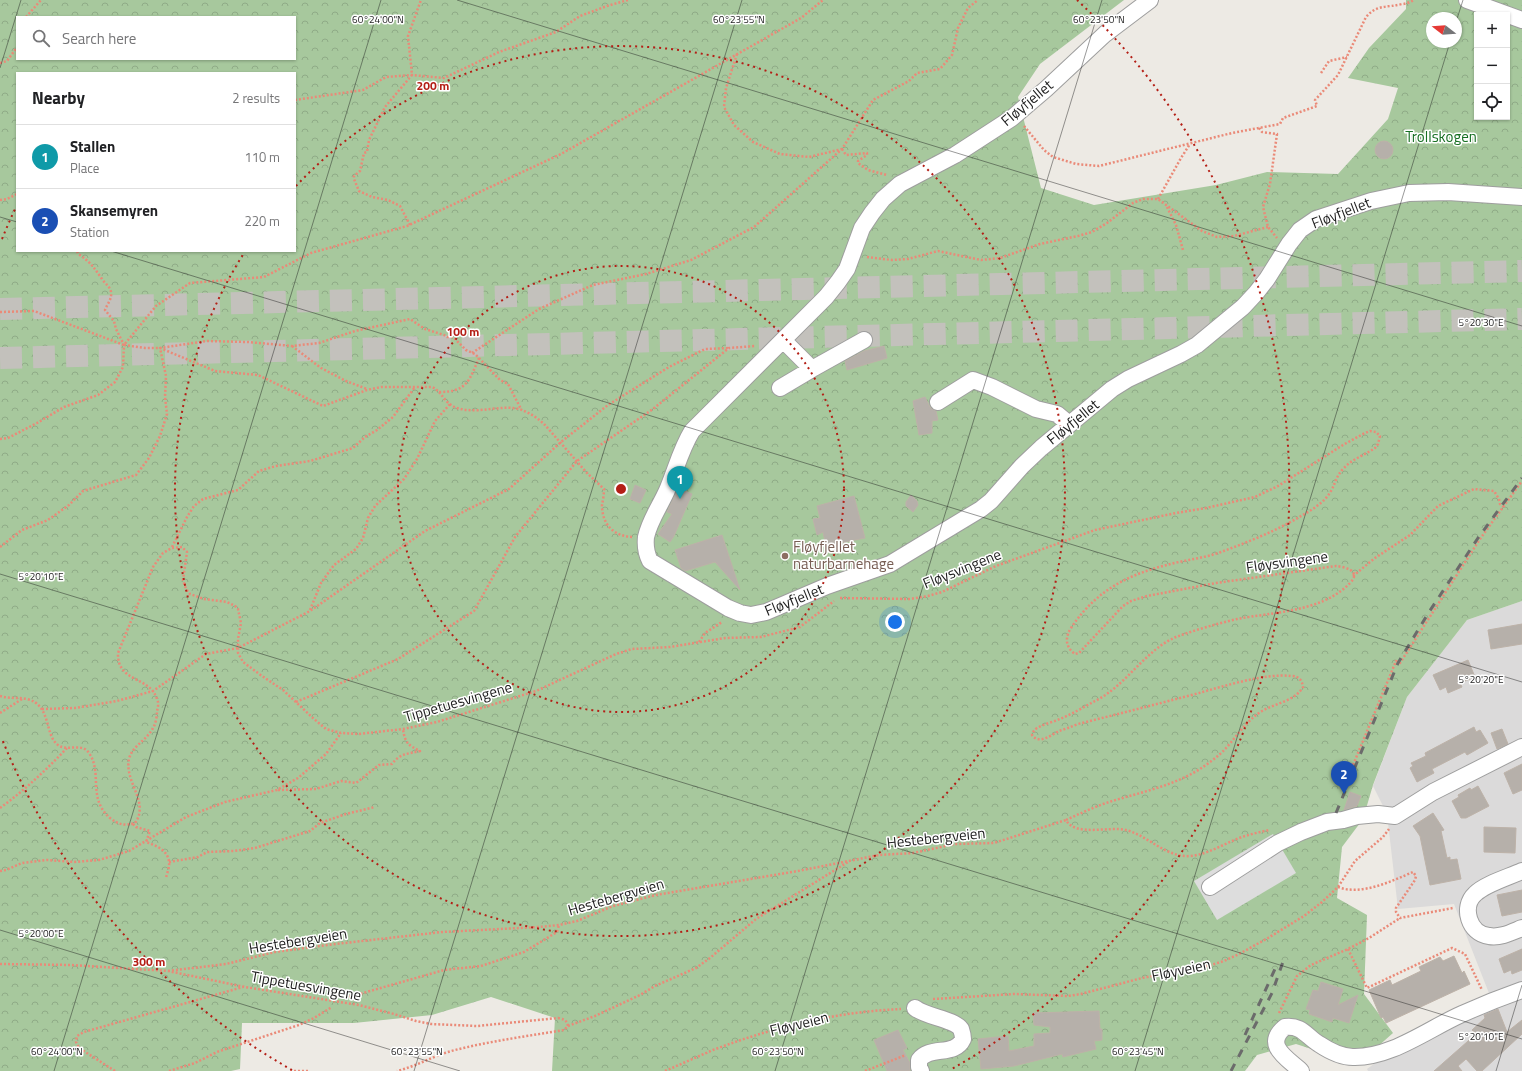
<!DOCTYPE html>
<meta charset="utf-8">
<style>
:root{--surface:#fff;--page:#f2f2f2;--text:#202124;--muted:#757577;--line:#e0e0e0;--accent:#b41f16}
body{margin:0;font-family:"Titillium Web",sans-serif;background:var(--page);color:var(--text)}
.controls{position:absolute;right:12px;top:12px;display:grid;overflow:hidden;border-radius:0px;box-shadow:0 1px 3px #0004}
.controls button{width:36px;height:36px;display:grid;place-items:center;padding:0;border:0;border-bottom:1px solid var(--line);background:var(--surface);color:var(--text);font:20px sans-serif}
.compass{position:absolute;left:1426px;top:12px;width:36px;height:36px;border-radius:50%;background:var(--surface);box-shadow:0 1px 3px #0004;rotate:287deg}
.you{position:absolute;left:895px;top:622px;width:14px;height:14px;margin:-10px;border:3px solid #fff;border-radius:50%;background:#1a73e8;box-shadow:0 0 0 6px #1a73e833}
.badge{display:grid;place-items:center;width:26px;height:26px;border-radius:50%;background:var(--accent);color:#fff;font-size:13px;font-weight:700}
.pin{position:absolute;translate:-50% -33px;filter:drop-shadow(0 1px 2px #0008)}
.pin::after{content:'';position:absolute;top:21px;width:14px;height:12px;background:inherit;clip-path:polygon(0 0,100% 0,50% 100%)}
.list{margin:0;padding:0;list-style:none}
h2{display:flex;justify-content:space-between;align-items:center;height:52px;margin:0;padding:0 16px;font-size:17px}
h2 small{font-size:13px;font-weight:400;color:var(--muted)}
.list li{display:grid;grid-template-columns:26px 1fr auto;gap:12px;align-items:center;box-sizing:border-box;height:64px;padding:0 16px;border-top:1px solid var(--line)}
.list b{display:block;font-size:15px;white-space:nowrap}
.list p{margin:0;font-size:13px;white-space:nowrap;color:var(--muted)}
.list em{font-size:13px;font-style:normal;color:var(--muted)}
.icon{flex:none;width:22px;height:22px;fill:none;stroke:currentColor;stroke-width:2;stroke-linecap:round;stroke-linejoin:round}
.map{position:relative;flex:none;width:1522px;height:1071px;overflow:hidden}
.search{position:absolute;background:var(--surface);box-shadow:0 1px 3px #0004;left:16px;top:16px;width:280px;height:44px;display:flex;align-items:center;gap:10px;box-sizing:border-box;padding:0 14px;border-radius:0px;color:var(--muted);font-size:15px}
.panel{position:absolute;background:var(--surface);box-shadow:0 1px 3px #0004;left:16px;top:72px;width:280px;height:180px;border-radius:0px}
.map>svg:first-child{display:block}
</style>
<div class="map">
<svg width="1522" height="1071" viewBox="0 0 1522 1071">
<defs>
<pattern id="forest-crowns" width="20" height="18" patternUnits="userSpaceOnUse"><rect width="20" height="18" fill="#a7c89d"/><path d="M2 6a3 3 0 1 1 6 0M12 15a3 3 0 1 1 6 0" fill="none" stroke="#8fab87"/></pattern>
</defs>
<rect width="100%" height="100%" fill="#edeae4"/>
<path fill="#dbdada" d="M1522,601v470h-154l-1,-2 47,-34 80,-29 -40,-102 -56,5 -11,-95 -14,-28 34,-89 60,-77z"/>
<path fill="url(#forest-crowns)" fill-rule="evenodd" d="M0,0h1124l-84,64 -22,33 23,91 53,17 122,-20 51,-13 71,2 50,-55 10,-31 -50,-10 21,-30 37,-39v-9h116v601l-55,19 -60,77 -34,88 -10,34 -21,28 -5,51 30,17 -3,79 29,39 -35,31 -62,-20 -39,11 -12,16h-693l3,-53 -64,-21 -59,18 -78,8h-112l-2,46 -9,2h-231zM1477,15h30v102h-30zM17,17h278v42h-278zM1432,18h24v24h-24zM17,73h278v178h-278z"/>
<path fill="#ddd" d="M1273,834l23,39 -79,47 -23,-39z"/>
<path fill="#b6b0aa" stroke="#bdb2a8" d="M1375 150a9 9 0 1 1 18 0a9 9 0 1 1-18 0Z
M884,346l3,12 -40,12 -2,-9 19,-10z
M925,397l5,10 6,4 2,9 -6,1v12l-13,2 -6,-34z
M635,485l11,5 -6,13 -10,-4z
M678,488l14,6 -18,42 -4,6 -12,-8 14,-20 -5,-2z
M911,495l6,6 1,4 -5,7 -7,-6v-4z
M854,496l11,42 -39,8 -3,-14 -6,3 -4,-16 7,-1 -3,-12z
M722,535l18,55 -25,-28 -30,9 -4,-3 -6,-18z
M1522,624v20l-31,5 -3,-19z
M1468,660l7,17 -15,6 2,4 -14,6 -2,-6 -6,3 -7,-15z
M1474,727l2,5 4,-2 8,13 -21,12 -2,-3 -33,17 2,4 -17,9 -7,-14 3,-2 -2,-3 15,-7 -1,-3z
M1502,729l6,15 -11,5 -6,-16z
M1522,764v26l-9,4 -9,-21z
M1478,786l11,20 -23,12h-5l-9,-17 7,-4 -1,-2 12,-7 1,2z
M1350,792l11,4 -4,10 -13,4z
M1433,813l11,17 -3,1 6,27 3,-1v3l7,-1 4,20 -31,6 -10,-49 -7,-10z
M1484,827l32,1 -1,25 -31,-1z
M1522,890v22l-20,4 -5,-21z
M1522,949v21l-10,4 -1,-4 -7,3 -5,-14z
M1454,956l8,17 2,-2 6,13 -84,39 -3,-6 -2,1 -12,-28 21,-10 2,5 29,-14 -2,-4 21,-10 3,4z
M1321,982l22,7 -5,16 20,-10 -9,28 -16,-5 -1,4 -23,-8 1,-4 -4,-1 7,-19 5,1z
M1498,1009l9,23 15,-12v14l-40,37h-5l-11,-12 -8,7 4,5h-28l42,-37 -4,-4 13,-12 -1,-3z
M1099,1011l1,18h2v11l-8,1 2,8 -33,8 -1,-3 -48,12 -33,3 -3,-30 30,-3 1,15 25,-5v-12l16,-1v-6l-16,-2 -1,-12z
M898,1030l9,18 -4,2 7,13v8h-23l-13,-31z"/>
<g fill="none" stroke-linecap="round" stroke-linejoin="round">
<path stroke="#c3c1bc" stroke-width="22" stroke-dasharray="22 11" stroke-linecap="butt" d="M0,309l1522,-38
M0,358l1522,-39"/>
<defs>
<path id="minor" d="M1150,0l-45,34 -59,55 -34,29 -57,37 -55,29 -17,15 -11,14 -10,15 -15,41 -9,13 -12,15 -134,134c-11,18 -16,38 -24,57 -7,17 -18,31 -22,49 -1,9 0,16 4,24l78,47 12,5 11,2 15,-3 61,-26 63,-22 91,-55 10,-8 31,-35 19,-18 71,-59 16,-10 53,-25 16,-9 46,-38 13,-14 11,-14 22,-35 11,-14 16,-11 55,-18 38,-8 39,-1 74,5
M1467,0l55,20
M783,340l29,29 52,-29
M780,388l32,-19
M938,402l35,-22 19,7 44,22 21,5 12,10
M1522,871c-13,6 -37,13 -47,23 -14,13 -6,40 14,42 12,2 23,-4 33,-8
M1210,887l68,-44 23,-11 26,-10 16,-2 14,-4 21,-2 17,2 38,-24 89,-45
M915,1008c11,9 39,11 46,21 1,3 2,7 2,10 -8,18 -33,6 -44,21v7l2,4
M1301,1071c-14,-13 -38,-26 -16,-44 17,-2 21,9 34,17 9,6 23,13 34,13 38,1 75,-28 109,-43 20,-9 40,-17 60,-24"/>
</defs>
<use href="#minor" stroke="#9e9e9e" stroke-width="18"/>
<path stroke="#ea8a78" stroke-width="2.5" stroke-dasharray="2 2" stroke-linecap="butt" d="M26,17l15,-17
M737,54l-11,34 -2,19 10,18 19,17 27,12 29,3 33,-8
M0,63l7,-2 10,-14
M1321,73l8,-12 18,-4
M295,100l68,-10 23,-13 26,-2 32,3 55,-26 57,-20 24,-16 27,-10 21,-6
M1024,126l20,24 9,7 23,7 23,2 133,-33 48,-9 3,-6 34,-12 -2,-6 23,-25 28,-58c11,-13 21,-9 36,-13 4,0 8,-2 12,-4
M1259,128l3,4 15,2 -7,50 -7,23 5,20 9,11
M842,149l4,6 21,-2v2l-9,6v2l10,7 19,5
M1158,199l23,-41 9,-14
M0,200l7,-1 10,-5
M1167,207l9,18 7,25
M410,225l-10,-19 -12,-6 -16,-3 -13,-6 -5,-12v-3l6,-5 4,-18 3,-1 2,-12 16,-33 27,-32 -4,-39 13,-36
M867,257l25,3 16,-1 30,-8 43,9 19,-2 40,-14 38,-8 14,-4 15,-9 26,-20 10,-4h15l44,32 15,6 17,-1 34,-9
M0,312l34,-1 90,34 32,-39 34,-23 74,-6 47,-24 96,-27 154,-72 240,-136 22,-18
M124,345l21,3h15l55,23 43,4 65,31 44,-16 14,-3h51c11,5 11,16 25,21 23,7 46,-5 65,2 8,3 17,9 23,15l42,48 17,16c0,5 -1,11 -2,16 0,19 11,31 30,32
M292,346l29,22 25,13 21,8
M472,353l67,-44 54,-24 53,-11 45,-14 63,-33 88,-78 31,-49 36,-19 8,-8 23,-4 12,-14 6,-27 10,-20 10,-8
M439,392c28,0 30,-11 40,-34
M0,439l8,-1 29,-15 27,-16 34,-12 17,-13 8,-15 1,-22 -8,-16 -2,-8 -9,-11c2,-6 7,-10 6,-18 -1,-6 -6,-8 -9,-13 -7,-10 -12,-18 -24,-25l-1,-3
M0,547l22,-17 26,-10 21,-15 14,-14 53,-16 13,-17 11,-22 7,-22 -2,-17 1,-21 -6,-28 47,-7 41,1 44,4 27,-3 36,-12 55,-12 15,10 19,6 3,2h6l13,13 9,4 25,26 8,4 13,25
M172,547l15,-30 7,-11 9,-7 35,-9 21,-19 17,-5 34,-5 43,-13 12,-11 12,-7 16,-13 22,-30
M1353,576l22,-18 35,-23 28,-29 36,-17 20,2 5,8 1,5 4,3
M840,598l70,1 18,-3 14,-4 54,-26 99,-36 81,-17 30,-5 49,-11 23,-11 65,-41 20,-11 7,-3 6,1 4,4 -2,8 -3,4c-10,7 -23,11 -31,20 -8,8 -8,14 -13,23 -6,11 -19,19 -30,25 -25,15 -53,26 -80,36 -14,5 -28,7 -42,10 -45,10 -81,25 -108,66 -6,9 -6,19 4,26l4,-1 44,-47 8,-5 16,-5 69,-13 120,-17c9,1 26,5 14,17 -28,29 -77,29 -113,36 -21,5 -42,11 -61,18 -31,13 -50,49 -81,64 -11,6 -23,13 -35,18 -7,3 -16,5 -23,9 -3,2 -4,4 -5,7 7,10 19,0 27,-4 6,-2 12,-4 19,-7 40,-10 80,-20 121,-31 25,-7 67,-20 92,-17 8,0 11,4 12,11 -8,14 -27,16 -41,24 -16,10 -24,24 -36,37 -7,8 -17,15 -26,21 -29,18 -63,24 -94,34 -14,5 -27,11 -40,17 9,17 43,6 60,10 23,6 40,28 65,26 18,-2 34,-13 51,-19 9,-3 18,-5 27,-7
M310,610l11,-27 13,-18 22,-16 7,-11 5,-20 7,-12 29,-27 13,-20 18,-38 15,-17
M699,642l6,-9 17,-11
M0,696c9,3 18,1 27,3 25,6 17,36 31,46 9,7 24,-3 31,8 14,20 -2,45 21,65 9,7 15,8 25,5 15,-21 -11,-41 -6,-64 3,-13 18,-19 24,-31 3,-5 4,-12 4,-17 1,-4 2,-8 0,-12 -7,-23 -40,-16 -39,-46l35,-86 10,-14 9,-5 10,-1 5,5 -4,28 3,9 4,5 14,5 23,3 8,4 3,3 3,14 -3,16v14l5,9 19,14 21,14 31,29 12,10 15,4 18,1 44,-5 34,-7 99,-31 80,-37 16,-5 38,-2 55,-9 36,-1 39,-10 34,-26
M296,702l102,-43 76,-48 41,-74 62,-76 76,-52 76,-61 26,-2
M42,709l33,-1 42,-7 36,-10 53,-37 32,-6 72,-37 115,-80 84,-42 52,-47 47,-37 61,-38 36,-18 24,-1
M0,713l22,-14
M1344,787l52,-126 4,2 80,-124 42,-58
M278,790l38,-1 25,-8 15,2 23,-18 13,-1c8,-11 16,-10 28,-13 -12,-6 -15,-8 -17,-22
M0,808c25,-18 46,-38 67,-60
M133,824l3,3 14,4 -4,11c9,3 22,8 23,20 1,4 -2,11 -3,16
M169,862l29,-5 9,-5 27,-1 21,-3 55,-17 10,-8 26,-9 29,-7
M0,871l6,-1 16,-7 25,-3 27,2 25,-2 30,-9 57,-34 39,-15 52,-12 21,-12 28,-24 15,-21
M1338,887c23,9 54,-6 75,-15l3,4 -1,4 -19,28v4l4,6 53,-10
M1348,949l19,39 85,-40 13,6 17,36
M0,964l71,1 97,6 77,16 114,18 35,9 22,7 15,3 46,2 81,-8c5,1 9,2 10,8l-4,4c-36,6 -73,11 -109,20 -20,5 -38,16 -58,21
M168,971l58,-7 49,-12 52,-7 115,-13 97,-5 20,-2 18,-4 36,-15 43,-11 142,-24 81,-16 34,-2 42,-9 39,-1 72,-23
M349,997l95,-27 37,-4 43,-14 33,-20 2,-7
M933,999l81,-5 54,2 13,-2 61,-16 66,-12 16,-5 15,-7 29,-16 36,-22 18,-14 16,-15 17,-26 28,-24 6,-8
M1279,1013l18,-37 14,-11 37,-16 21,-11 31,-20
M568,1026l27,-10 45,-21 15,-9 41,-18 14,-10 46,-39 92,-57
M115,1071l-36,-23 -3,-6 1,-6 7,-4 159,-45
M169,1071l26,-8 22,-11 82,-27 15,-7 18,-11
M290,1071h19
M665,1071c16,-7 32,-14 48,-21 61,-23 122,-38 188,-41
M865,1071l41,-16"/>
<use href="#minor" stroke="#fff" stroke-width="16"/>
<path stroke="#6b6b6b" stroke-width="3" stroke-dasharray="8 8" stroke-linecap="butt" d="M1336,813l62,-150 31,-51 49,-74 44,-60
M1245,1035l30,-66
M1231,1071l41,-78 13,-37"/>
</g>
<path fill="none" stroke="#1d1d1d" stroke-width="1" stroke-opacity="0.45" d="M457,0l1065,326M1456,22l7,-22M0,68l21,-68M0,217l17,5M111,251l1411,431M0,574l1522,465M0,930l460,141M54,1071l327,-1071M414,1071l328,-1071M775,1071l327,-1071M1135,1071l315,-1029M1496,1071l26,-86"/>
<g fill="none" stroke="#b41f16" stroke-width="2" stroke-dasharray="2 4">
<circle cx="621" cy="489" r="223"/>
<path d="M296 186A445 445 0 1 1 244 253"/>
<path d="M292 1070A668 668 0 0 1 2 739M2 239A668 668 0 0 1 16 207M1077 0A668 668 0 0 1 950 1070"/>
</g>
<circle fill="#8d6e63" stroke="#fff" stroke-width="1.5" cx="785" cy="556" r="4"/>
<g text-anchor="middle" stroke-width="3" stroke-linejoin="round" paint-order="stroke">
<g font-size="15" fill="#1d1d1d" stroke="#fff">
<text transform="translate(1027 103) rotate(-40)" y="5">Fløyfjellet</text>
<text transform="translate(1341 213) rotate(-21)" y="5">Fløyfjellet</text>
<text transform="translate(1073 422) rotate(-39)" y="5">Fløyfjellet</text>
<text transform="translate(1287 562) rotate(-8)" y="5">Fløysvingene</text>
<text transform="translate(962 569) rotate(-22)" y="5">Fløysvingene</text>
<text transform="translate(794 600) rotate(-22)" y="5">Fløyfjellet</text>
<text transform="translate(458 702) rotate(-16)" y="5">Tippetuesvingene</text>
<text transform="translate(936 838) rotate(-6)" y="5">Hestebergveien</text>
<text transform="translate(616 897) rotate(-16)" y="5">Hestebergveien</text>
<text transform="translate(298 941) rotate(-9)" y="5">Hestebergveien</text>
<text transform="translate(1181 970) rotate(-12)" y="5">Fløyveien</text>
<text transform="translate(306 986) rotate(10)" y="5">Tippetuesvingene</text>
<text transform="translate(799 1024) rotate(-14)" y="5">Fløyveien</text>
</g>
<g font-size="15" fill="#176f23" stroke="#fff">
<text x="1441" y="142">Trollskogen</text>
</g>
<g font-size="15" fill="#785e54" stroke="#fff" text-anchor="start">
<text x="793" y="552">Fløyfjellet<tspan x="793" dy="17">naturbarnehage</tspan></text>
</g>
</g>
<g font-size="10" text-anchor="middle" fill="#1d1d1d" stroke="#fff" stroke-width="3" stroke-linejoin="round" paint-order="stroke">
<text x="378" y="23">60°24'00"N</text>
<text x="739" y="23">60°23'55"N</text>
<text x="1099" y="23">60°23'50"N</text>
<text x="1481" y="326">5°20'30"E</text>
<text x="41" y="580">5°20'10"E</text>
<text x="1481" y="683">5°20'20"E</text>
<text x="41" y="937">5°20'00"E</text>
<text x="1481" y="1040">5°20'10"E</text>
<text x="57" y="1055">60°24'00"N</text>
<text x="417" y="1055">60°23'55"N</text>
<text x="778" y="1055">60°23'50"N</text>
<text x="1138" y="1055">60°23'45"N</text>
</g>
<circle cx="621" cy="489" r="6" fill="#b41f16" stroke="#fff" stroke-width="2"/>
<g font-size="12" text-anchor="middle" font-weight="bold" fill="#b41f16" stroke="#fff" stroke-width="3" stroke-linejoin="round" paint-order="stroke">
<text x="433" y="90">200 m</text>
<text x="463" y="336">100 m</text>
<text x="149" y="966">300 m</text>
</g>
</svg>
<div class="controls">
<button>+</button>
<button>−</button>
<button><svg class="icon" aria-label="locate" viewBox="0 0 24 24"><circle cx="12" cy="12" r="6"/><path d="M12 2v4M12 18v4M2 12h4M18 12h4"/></svg></button>
</div>
<svg class="compass" viewBox="-18 -18 36 36"><path d="M0-13l5 13h-10z" fill="#e53935"/><path d="M0 13l5-13h-10z" fill="#757577"/></svg>
<div class="you"></div>
<div class="pin badge" style="left:680px;top:499px;background:#0f9aa8">1</div>
<div class="pin badge" style="left:1344px;top:794px;background:#1a4fb4">2</div>
<div class="search"><svg class="icon" aria-label="search" viewBox="0 0 24 24"><circle cx="10" cy="10" r="6"/><path d="M15 15l6 6"/></svg>Search here</div>
<section class="panel">
<h2>Nearby<small>2 results</small></h2>
<ul class="list">
<li><span class="badge" style="background:#0f9aa8">1</span><div><b>Stallen</b><p>Place</p></div><em>110 m</em></li>
<li><span class="badge" style="background:#1a4fb4">2</span><div><b>Skansemyren</b><p>Station</p></div><em>220 m</em></li>
</ul>
</section>
</div>
